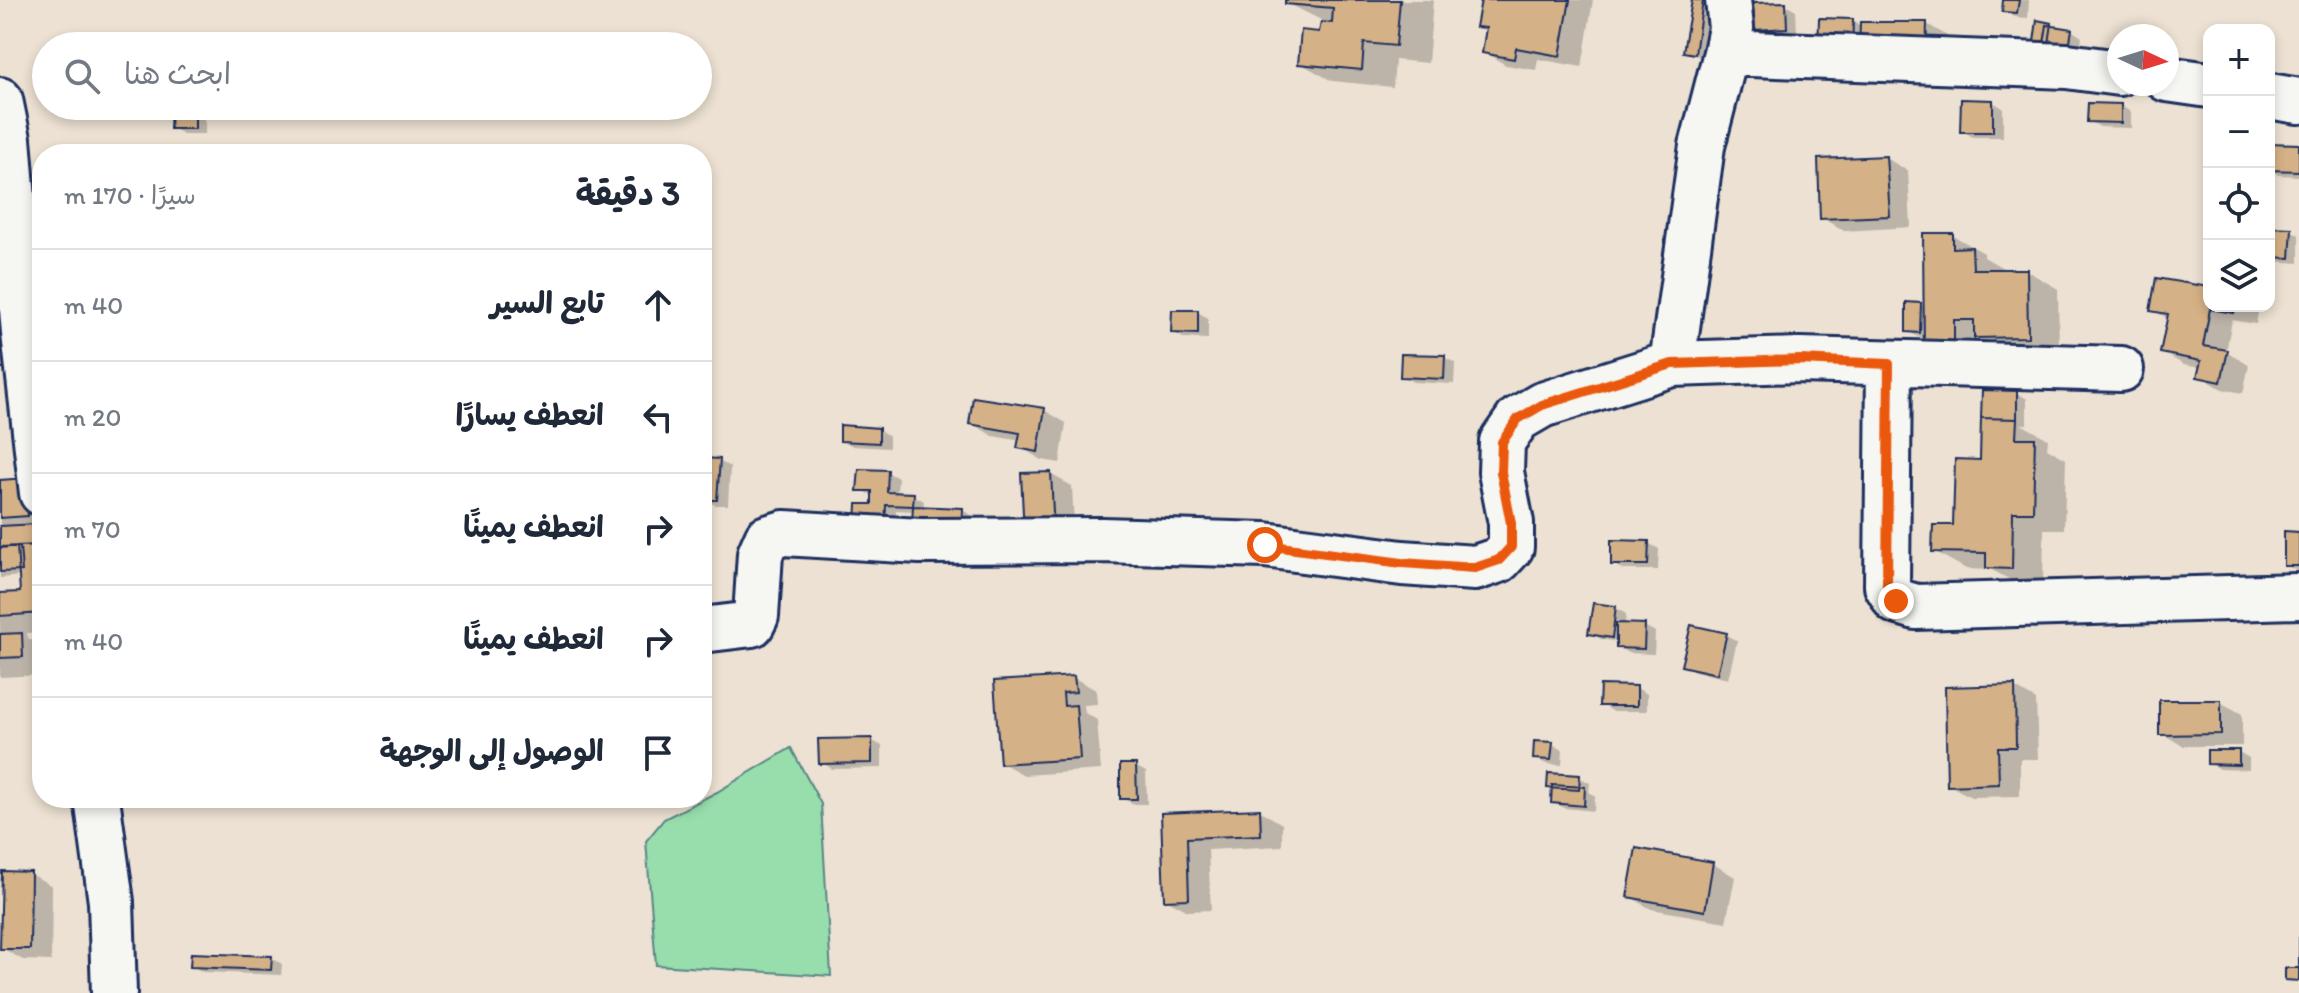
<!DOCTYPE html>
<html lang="ar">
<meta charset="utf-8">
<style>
:root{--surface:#fff;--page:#f6f6f7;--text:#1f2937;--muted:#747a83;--line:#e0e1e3}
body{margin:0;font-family:Itim,"Playpen Sans Arabic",sans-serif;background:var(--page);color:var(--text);direction:rtl}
.controls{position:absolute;right:24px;top:24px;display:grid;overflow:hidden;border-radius:16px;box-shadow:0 4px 12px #0003}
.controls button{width:72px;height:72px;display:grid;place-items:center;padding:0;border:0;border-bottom:2px solid var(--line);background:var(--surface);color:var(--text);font:40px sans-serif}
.compass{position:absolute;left:2107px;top:24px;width:72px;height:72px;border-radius:50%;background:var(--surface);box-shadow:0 4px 12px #0003;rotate:94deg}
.stop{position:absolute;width:24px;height:24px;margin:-18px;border:6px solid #ea580c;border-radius:50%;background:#fff}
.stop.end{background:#ea580c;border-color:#fff;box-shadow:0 2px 8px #0008}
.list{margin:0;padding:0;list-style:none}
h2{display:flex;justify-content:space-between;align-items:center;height:104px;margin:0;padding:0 32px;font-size:34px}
h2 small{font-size:26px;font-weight:400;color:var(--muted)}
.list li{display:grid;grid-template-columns:52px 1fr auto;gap:24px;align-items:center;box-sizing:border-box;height:112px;padding:0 32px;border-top:2px solid var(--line)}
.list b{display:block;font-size:30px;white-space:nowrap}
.list em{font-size:26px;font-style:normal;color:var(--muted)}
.icon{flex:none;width:44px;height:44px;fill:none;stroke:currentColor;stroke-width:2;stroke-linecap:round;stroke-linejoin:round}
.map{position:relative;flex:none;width:2299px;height:993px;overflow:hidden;direction:ltr}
.search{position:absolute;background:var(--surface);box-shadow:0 4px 12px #0003;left:32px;top:32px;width:680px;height:88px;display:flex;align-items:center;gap:20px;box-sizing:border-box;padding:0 28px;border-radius:44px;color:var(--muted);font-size:30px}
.panel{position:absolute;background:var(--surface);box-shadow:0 4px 12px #0003;left:32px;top:144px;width:680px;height:664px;border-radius:32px;direction:rtl}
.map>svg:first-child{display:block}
</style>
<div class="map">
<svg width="2299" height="993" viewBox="0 0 2299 993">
<rect width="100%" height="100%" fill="#ece1d2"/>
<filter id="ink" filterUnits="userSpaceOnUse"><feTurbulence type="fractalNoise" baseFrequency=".0125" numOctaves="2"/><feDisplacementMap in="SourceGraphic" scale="16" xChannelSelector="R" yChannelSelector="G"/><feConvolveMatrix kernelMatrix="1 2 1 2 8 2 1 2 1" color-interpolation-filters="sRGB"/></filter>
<g filter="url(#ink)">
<path fill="#97deac" stroke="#598685" stroke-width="2" d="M791,748l30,56 10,172 -175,-11 -10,-124 18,-22 53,-27z"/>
<path fill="#0003" d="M1287,0h146l-5,63 -33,-3 -2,27 -61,-6 -32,-18 21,-29 2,-13 -36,-18z
M1483,0h110l-11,67 -44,-8 -2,11 -30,-5 -22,-13 4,-20 -10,-6z
M1694,0h18l-7,59 -19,-8z
M2005,0h24l-1,18 -13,-1 -11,-6z
M1785,4l11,6 1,23 -30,2 -10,-6z
M1852,21l9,5 66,-2 22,13 -1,33 -117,-12z
M2071,30l11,7 -6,34 -22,-4z
M1993,102l10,6v29h-30l-11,-6z
M173,106h21l11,6v22h-22l-11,-6z
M2121,106l10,6v16l-31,-1 -11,-6z
M2269,145l30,1v30l-21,-1 -9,-6z
M1886,158l22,13 3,56 -67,4 -22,-13z
M2269,228l22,2 8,5v28l-30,-2z
M1952,235l32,18v4l19,11v3h24l31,18 1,65 -52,1 -22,-12 1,29 -60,-34 -8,-1 -10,-6 12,-26 6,3z
M2209,289v17l50,1 -3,17 -24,-4 -6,32 23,13 -6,28 -21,-4 -22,-13 1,-8 -17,-3 -22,-13 7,-33 -17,-9z
M1198,312l10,7v20l-25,-1 -10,-6z
M1444,357l11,6 -1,21 -41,-2 -11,-6z
M2017,393l10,6v25h-6l27,15 -1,9 19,11 -2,70h-20l-1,57 -23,-1 -28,-15 -26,-1 -32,-18 21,-24 27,-65z
M1044,410l22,13 -6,40 -18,-3 -22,-13 1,-6 -28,-5 -22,-13z
M879,430l10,6v12l-36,-2 -11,-6z
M702,460l17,1 11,6 -2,38h-13l-10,-6z
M887,472l11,6 -1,16 16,1 11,6 -1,7 39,2 11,6 -2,32 -57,-37 -18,-1 -1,22 -21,-25v-11l-15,-7z
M1050,474l22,12 3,59 -27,1z
M0,482l42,8v142l-15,1 1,5 14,9v28l-42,2v-82l22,-1 -1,-18 -21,2z
M2299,534v38l-13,-7z
M1648,543l11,6 -1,21h-35l-10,-6z
M1595,605l21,3 10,6 -1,11 19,1 11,6 -1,22 -26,-1 -10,-6v-5l-17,-3 -11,-6z
M1726,635l11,6 -9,38 -34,-8 -10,-6z
M1074,678l22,12 1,14 -13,1 1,8 12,7 4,50 -77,5 -22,-12z
M2014,687l22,13 2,59h-18v37l-49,1 -22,-12z
M1637,688l10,6v17h-35l-11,-7z
M2220,702l22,12v32h-59l-22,-13z
M871,740l11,6v22l-50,1 -11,-7z
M1552,744l11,6 -1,15 -16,-1 -11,-6z
M2239,752l10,6v12l-30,-1 -10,-6z
M1135,766l11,6 1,32h-14l-11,-6z
M1579,777l11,6 -1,9 6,4 -1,15 -30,-3 -11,-6z
M1260,811l22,13v22l-74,4 3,60 -23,1 -22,-12 -3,-84z
M1637,851l76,13 22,13 -9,45 -75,-13 -22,-13z
M31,874l21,12 -1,75 -28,-1 -21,-12z
M271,958l11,6 -1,11 -78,-3 -11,-6z"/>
<path fill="#d5b187" stroke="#1b2f5e" stroke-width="2" d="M1285,0h115l-4,46 -32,-3 -2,27 -64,-6 3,-34 18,2 2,-10 11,1 1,-15 -48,-4z
M1481,0h89l-10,56 -44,-8 -2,11 -32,-6 4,-25 -10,-1z
M1692,0h11l-8,54 -12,-2z
M2003,0h16l-2,13 -15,-1z
M1786,2l1,26 -32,2 -2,-27z
M1819,18l34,1 -1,35 -34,-1z
M2037,20l15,3 -5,35 -15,-2z
M1860,22h67l-1,37 -67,-2z
M2047,25l25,4 -6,37 -25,-4z
M1961,99l32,1v32h-33z
M2088,103l33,1v19l-34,-1z
M171,106h24v23h-25z
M2269,143l30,1v27l-30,-1z
M1886,156l4,60 -70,3 -2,-60z
M2269,227l23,1 -2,30 -21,-1z
M1923,233h30v15l19,-1 1,22h54l1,68 -54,1v-18h-20v35h-30z
M2156,278l53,9v19h27l-2,7 -24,-4 -7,37 25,4 -7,32 -24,-5 4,-16 -41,-8 8,-39 -18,-3z
M1906,302l15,1 -1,30 -14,-1z
M1172,310h26v24l-27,-1z
M0,342h11v26h-11z
M1401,354l44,1 -1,24 -44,-2z
M1982,390l35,1v28l-36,-1z
M973,397l72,11 -7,44 -21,-4 3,-15 -51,-9z
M1981,418l36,1 -1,19h19l-2,74h-20l-1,57 -26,-1v-15l-54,-1 1,-27h20l2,-66 25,1z
M840,425l39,3v15l-39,-2z
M702,458l18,1 -3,41h-14z
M859,469l29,1 -1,22 27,1 -1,13 -27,-1 -1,22 -29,-2 1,-21h15v-13h-15z
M1051,472l3,61 -30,2 -3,-62z
M26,478l2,38 -28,2v-38z
M913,506l50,2 -2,35 -50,-2z
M38,524l1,21 -39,2v-21z
M2284,531l15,1v34h-15z
M1611,540l38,1 -1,24h-37z
M39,545l3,68 -42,3v-23l20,-1 -3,-46z
M20,546l2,25 -22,1v-24z
M1593,603l23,3 -4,32 -24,-4z
M1616,623l29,1 -1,25 -28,-1z
M1691,625l36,8 -10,41 -36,-8z
M22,633l1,24 -23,1v-24z
M1074,676l2,16 -13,1 1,13 12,-1 4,54 -80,5 -6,-83z
M1600,685l37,1v20h-38z
M2015,685l1,62h-18l1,37 -52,2 -2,-99z
M2159,700h62v34l-62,1z
M872,738v25l-53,1 -1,-25z
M1534,741l19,1 -2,18 -18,-1z
M2207,750h32v15l-32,-1z
M1120,764h16l1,35h-17z
M1548,773l32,2 -1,15 -32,-2z
M1552,785l33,2 -1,19 -33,-3z
M1260,809l1,26 -74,3 2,61 -25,1 -3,-87z
M1636,848l77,14 -8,49 -78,-14z
M2,871l29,1 -1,77h-30z
M2299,937v44l-14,-1v-12h14z
M191,953l81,3 -1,14 -81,-3z"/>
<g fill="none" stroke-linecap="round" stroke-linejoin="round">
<defs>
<path id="minor" d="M1728,0l3,28 -5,25 341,13 52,7
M2167,79l42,6
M2269,96l30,5
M0,100l8,39 16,194 18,160
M1672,364l30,-218 24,-93
M1889,364l-2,222 9,15 20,6 383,-11
M702,630l50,-6 4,-8 4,-62 7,-16 17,-5 136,8 182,-1 163,5 137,18 73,5 24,-8 12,-13v-24l-10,-51 1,-30 16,-23 24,-14 130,-41 128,-4 321,9
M97,798l14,104 3,91"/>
</defs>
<use href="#minor" stroke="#1b2f5e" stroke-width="50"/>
<use href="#minor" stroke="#f6f6f2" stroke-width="44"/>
</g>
</g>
<g fill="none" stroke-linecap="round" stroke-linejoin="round" filter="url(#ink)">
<path stroke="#ea580c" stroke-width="10" d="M1265,545l137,18 73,5 24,-8 12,-13v-24l-10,-51 1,-30 16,-23 24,-14 130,-41 128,-4 89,4 -2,222 9,15"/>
</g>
</svg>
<div class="controls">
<button>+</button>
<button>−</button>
<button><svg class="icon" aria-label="locate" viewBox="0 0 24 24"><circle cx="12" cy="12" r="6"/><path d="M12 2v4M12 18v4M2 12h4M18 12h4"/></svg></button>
<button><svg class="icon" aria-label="layers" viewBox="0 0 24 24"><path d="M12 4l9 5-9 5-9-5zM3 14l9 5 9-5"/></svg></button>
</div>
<svg class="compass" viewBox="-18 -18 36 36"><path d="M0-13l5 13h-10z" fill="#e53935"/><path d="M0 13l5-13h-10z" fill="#747a83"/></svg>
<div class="stop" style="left:1265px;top:545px"></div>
<div class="stop end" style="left:1896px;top:601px"></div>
<div class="search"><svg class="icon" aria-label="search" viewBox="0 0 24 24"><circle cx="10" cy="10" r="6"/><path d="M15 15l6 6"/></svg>ابحث هنا</div>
<section class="panel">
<h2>3 دقيقة<small>سيرًا · 170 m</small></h2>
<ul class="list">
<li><svg class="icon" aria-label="ahead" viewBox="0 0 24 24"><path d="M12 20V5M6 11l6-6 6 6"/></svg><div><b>تابع السير</b></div><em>40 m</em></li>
<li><svg class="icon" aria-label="left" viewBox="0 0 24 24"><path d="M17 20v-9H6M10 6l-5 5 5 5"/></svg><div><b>انعطف يسارًا</b></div><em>20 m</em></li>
<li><svg class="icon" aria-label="right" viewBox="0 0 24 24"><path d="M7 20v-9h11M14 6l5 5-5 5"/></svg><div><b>انعطف يمينًا</b></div><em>70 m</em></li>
<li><svg class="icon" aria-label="right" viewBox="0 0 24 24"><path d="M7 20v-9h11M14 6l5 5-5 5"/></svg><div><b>انعطف يمينًا</b></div><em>40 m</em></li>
<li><svg class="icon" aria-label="arrive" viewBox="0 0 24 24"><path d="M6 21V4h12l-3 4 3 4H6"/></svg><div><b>الوصول إلى الوجهة</b></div></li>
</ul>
</section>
</div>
